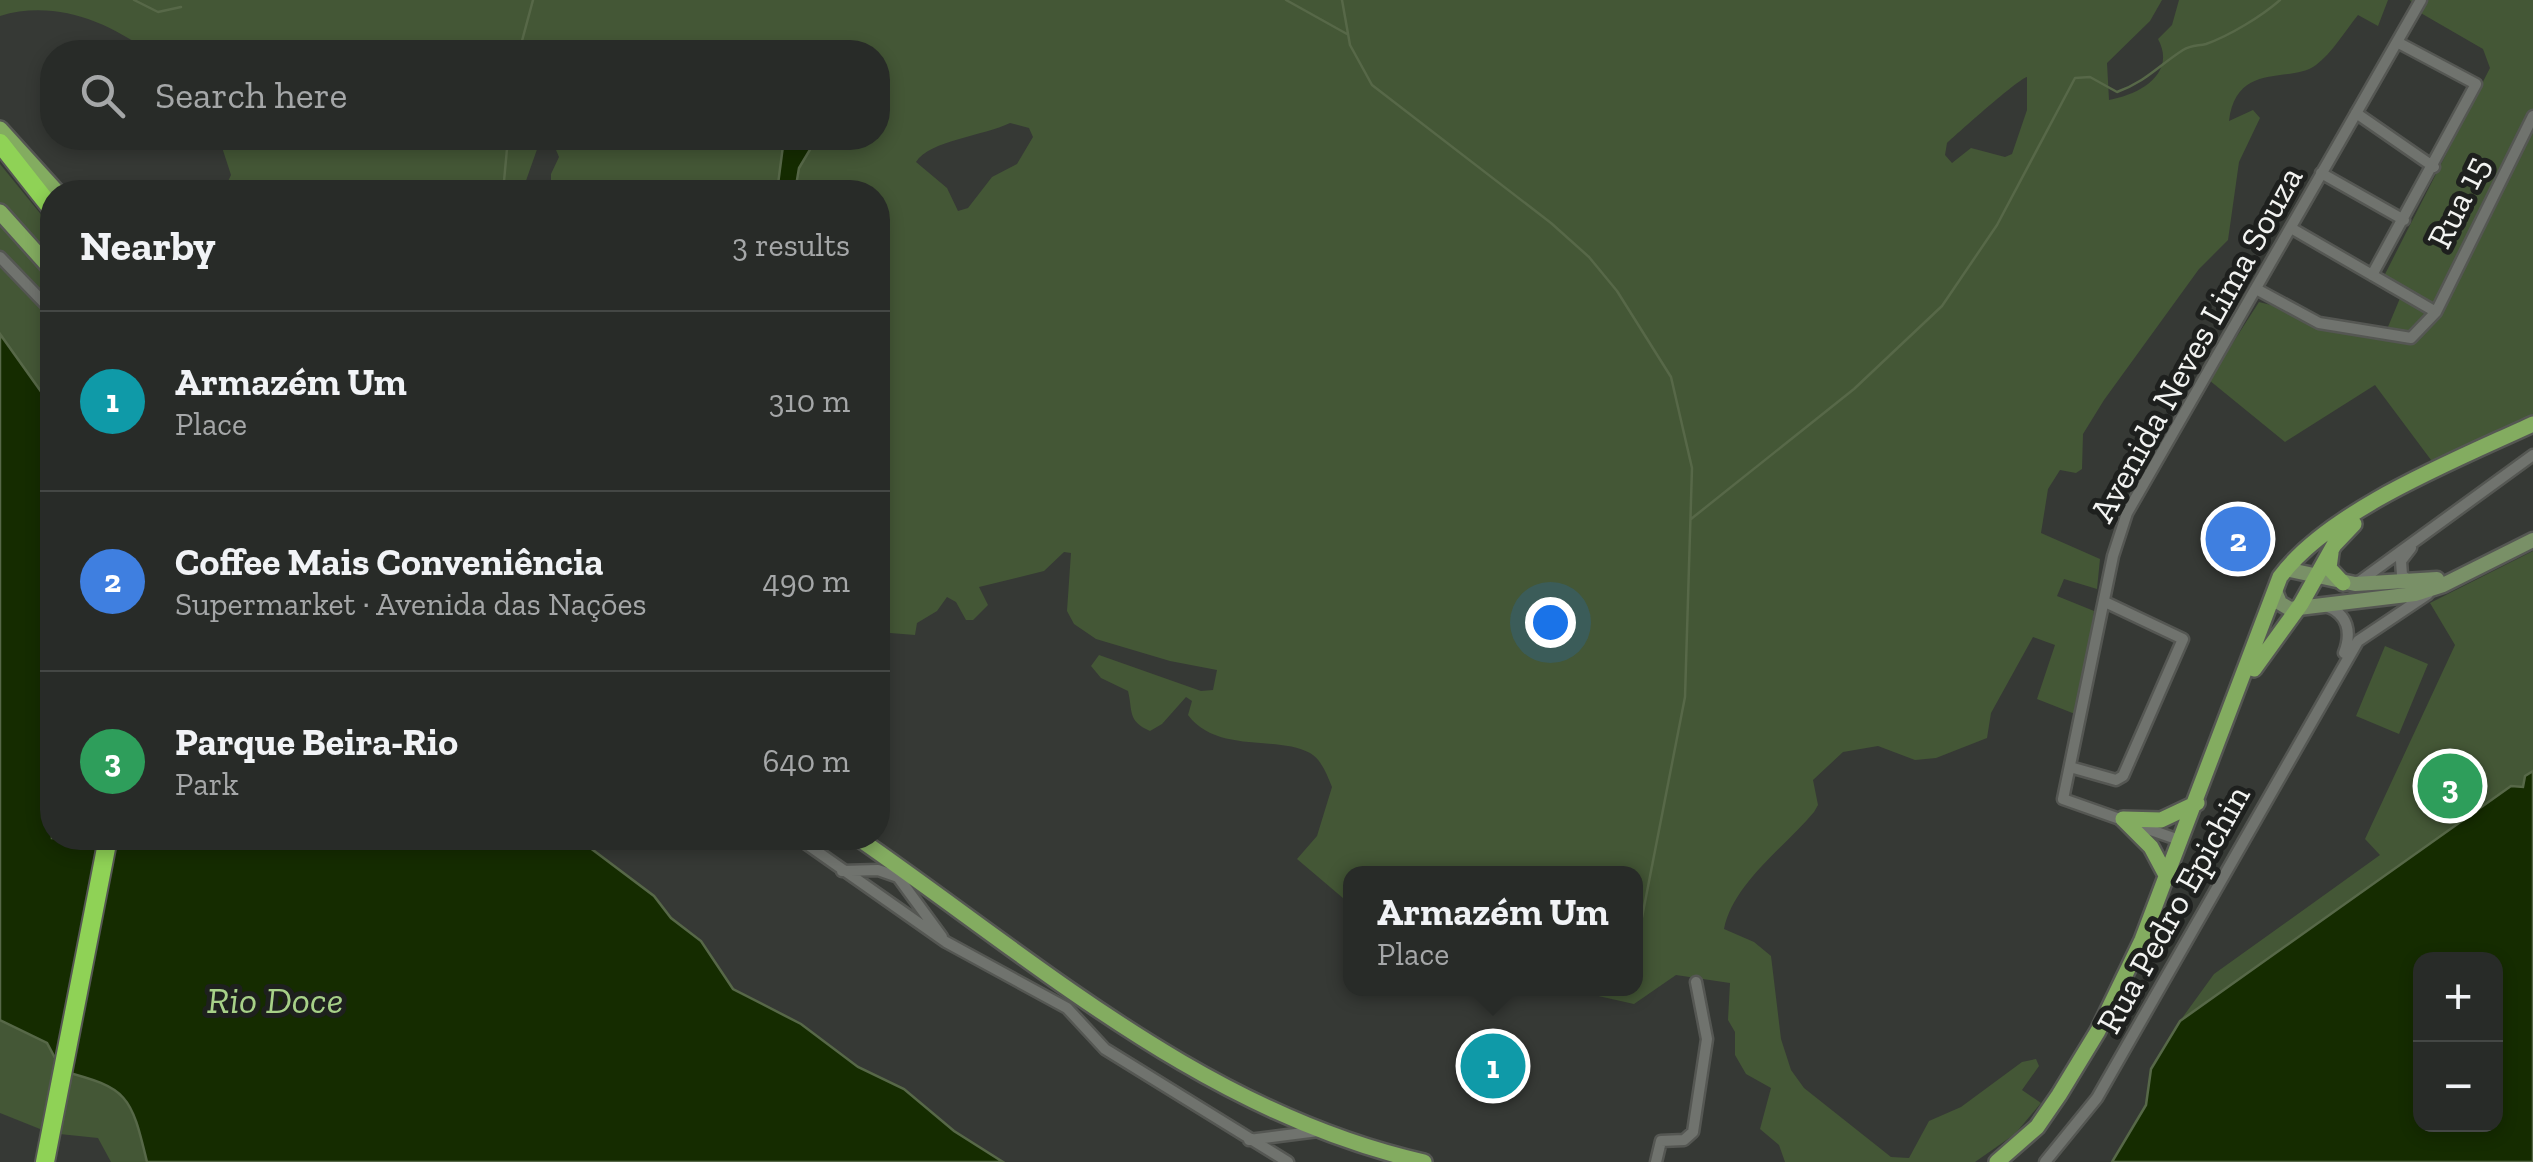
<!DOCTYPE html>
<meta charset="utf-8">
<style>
:root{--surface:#282b28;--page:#303330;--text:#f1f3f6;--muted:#a5a7a8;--line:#444745;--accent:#d6ab8b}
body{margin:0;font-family:"Zilla Slab",serif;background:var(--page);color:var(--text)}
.controls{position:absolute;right:30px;bottom:30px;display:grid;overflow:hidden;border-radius:20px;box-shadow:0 5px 15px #0003}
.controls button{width:90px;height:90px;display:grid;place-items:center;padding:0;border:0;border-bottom:2px solid var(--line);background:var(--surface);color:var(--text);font:50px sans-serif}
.you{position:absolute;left:1550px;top:622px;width:35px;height:35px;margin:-25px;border:8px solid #fff;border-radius:50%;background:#1a73e8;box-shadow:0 0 0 15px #1a73e833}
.badge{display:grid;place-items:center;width:65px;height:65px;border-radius:50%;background:var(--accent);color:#fff;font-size:32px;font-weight:700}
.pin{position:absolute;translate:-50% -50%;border:5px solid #fff;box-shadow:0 2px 10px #0006}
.popup{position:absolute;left:1343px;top:866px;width:300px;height:130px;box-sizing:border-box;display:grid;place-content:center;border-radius:20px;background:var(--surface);filter:drop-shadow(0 2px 8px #0005);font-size:32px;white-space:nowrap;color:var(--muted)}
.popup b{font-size:38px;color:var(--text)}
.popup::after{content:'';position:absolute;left:50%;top:100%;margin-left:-20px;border:20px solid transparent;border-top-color:var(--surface)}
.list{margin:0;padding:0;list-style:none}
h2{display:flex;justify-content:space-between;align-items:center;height:130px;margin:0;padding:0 40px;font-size:42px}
h2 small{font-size:32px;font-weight:400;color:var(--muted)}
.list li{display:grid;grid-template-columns:65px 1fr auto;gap:30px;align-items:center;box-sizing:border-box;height:180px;padding:0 40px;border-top:2px solid var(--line)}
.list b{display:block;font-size:38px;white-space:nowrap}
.list p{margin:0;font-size:32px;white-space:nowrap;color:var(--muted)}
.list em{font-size:32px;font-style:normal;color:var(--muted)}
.icon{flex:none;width:55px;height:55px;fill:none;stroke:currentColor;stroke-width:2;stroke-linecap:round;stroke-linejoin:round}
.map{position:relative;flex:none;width:2533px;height:1162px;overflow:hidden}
.search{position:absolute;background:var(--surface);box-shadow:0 5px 15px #0003;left:40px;top:40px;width:850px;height:110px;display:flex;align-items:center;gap:25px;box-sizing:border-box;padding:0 35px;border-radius:40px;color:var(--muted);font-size:38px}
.panel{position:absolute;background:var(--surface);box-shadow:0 5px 15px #0003;left:40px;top:180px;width:850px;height:670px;border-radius:40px}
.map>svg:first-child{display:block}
</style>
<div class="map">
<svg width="2533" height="1162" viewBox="0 0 2533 1162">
<rect width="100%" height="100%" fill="#363935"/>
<path fill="#445736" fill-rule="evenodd" d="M0,0h2162l-12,21 -43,42 2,37c30,-5 68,-26 49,-61l14,-14 7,-25h209l-10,26 -20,-11c-13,16 -26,38 -42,50 -24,19 -80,-5 -87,56l24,-11 7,8 -21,44 -11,78 -29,29 -95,131 -21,34 -1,35 -6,4 -16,-3 -12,19 -7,44 59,26 -3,30 -33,-10 -7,17 37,15 -10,72 -9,31 -38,-15 18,-54 -22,-8 -42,76 -4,25 -51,20 -21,2 -37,-14 -35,6 -30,28 5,25 -4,7c-29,35 -81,71 -90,117l30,13 17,14 10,83 10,31 13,18 87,69 18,1 20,-37 32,-14 61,-45 14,-3 3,7 -17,24 19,13 -26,31 -40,28h-190l-6,-17 -19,-16 11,-41 -25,-14 -11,-19v-23l-7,-12 2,-37 -54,-8 -42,29 -67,-15 69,-1v-114h-286v30l-53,-45 20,-23 15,-49c-5,-12 -10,-27 -22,-34 -33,-18 -93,1 -122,-38l4,-14 -6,-4 -24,27 -12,7c-23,-10 -17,-20 -22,-40l-27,-13 -10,-12 8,-11 102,36 12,-1 4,-20 -47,-9 -74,-22 -22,-15 -7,-13 4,-58 -7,-1 -20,19 -65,16 9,18 -15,15h-7l-10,-18 -9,-5 -10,14 -20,12 -2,12 -37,-3v-440h-83l4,-24 18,-30h61v-86h-729c-44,-32 -96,-52 -149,-36zM2027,77v33l-15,44 -7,3 -34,-9 -19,15 -7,-8 2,-12c11,-10 71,-64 80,-66zM1010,123l19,5 4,9 -16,27 -25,13 -24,31 -10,3 -11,-23 -31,-26c14,-22 68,-26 94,-39z
M2410,0h123v418l-99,46 -59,-79 -90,57 -76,-62 50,-78 126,32 18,-43 -21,-11 108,-212 -7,-19 -64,-37z
M219,138h322l-19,54h-299l8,-17z
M551,138h233l-7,54h-226v-18l8,-17z
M0,164l52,64v36l-52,-59z
M0,220l52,56v131l-52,-73z
M2533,551v220l-8,5v8l-7,5 -8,-3 -330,235 34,-47 166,-119 -15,-16 90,-194 -25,-42z
M2385,646l43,18 -29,70 -43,-18z
M0,1020l47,23 15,28c66,17 69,24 85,91h-36l-13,-24 -48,-5 -50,-20z"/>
<path fill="#152c00" stroke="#576848" stroke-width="2.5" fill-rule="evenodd" d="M784,138h33l-18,30 -4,24h-18z
M0,334l52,73v431h525l77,58 17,22 30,23 32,48 68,35 57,43 46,22 50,42 49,31h-856c-16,-67 -19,-74 -85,-91l-15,-28 -47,-23z
M2533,771v391h-421l34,-57 5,-36 29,-48 331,-235 12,1 2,-11zM2420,960h76v164h-76z"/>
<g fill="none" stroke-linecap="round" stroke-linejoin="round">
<path stroke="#576848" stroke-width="2.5" d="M134,0l24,12 23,-5
M1286,0l61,34
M1342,0l8,45 22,40 179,138 38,34 28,34 54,86 21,91 -7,229 -49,251
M519,52l14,-52
M503,192l5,-54
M1691,519l163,-130 88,-83 55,-81 78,-147 15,-1 27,15c30,-11 41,-26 66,-42 8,-5 15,-4 23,-6 23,-8 56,-28 74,-44"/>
<defs>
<path id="street" d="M2356,113l78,54
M2321,173l83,47
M2291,228l145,84
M0,257l52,54
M2372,275l104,-191 -79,-42
M2258,290l61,33 92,15 25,-26 97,-196
M2411,548l-10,13 1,14 10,8
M2356,584l177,-129
M2326,606c22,8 26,26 18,47
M2070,767l46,13 7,-4 60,-137 -78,-37
M798,838l148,104 121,66 38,41 183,113
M2182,841l-119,-42 50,-243 14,-43 294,-513
M902,869l-4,8 44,60
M842,871l36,-1 20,7
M1249,1140l69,-9
M1656,1162l5,-21 23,-1 9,-8 14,-93 -11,-57
M2045,1162l52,-64 261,-457 70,-47"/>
<path id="secondary" d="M2286,569l69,15 82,-5
M2275,591l5,12 10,6 125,-15 28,-9 90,-45"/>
<path id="primary" d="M0,129l57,63
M0,212l52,58
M2331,553l-2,15 14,15
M2254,669l47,-65 33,-59 20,-21
M2123,819l38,1 36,-17
M2123,819l28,28 16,30
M858,838c179,124 348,275 566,324
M1997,1162l40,-35 22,-32 39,-64 44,-91 138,-363c49,-67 178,-118 253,-153"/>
<path id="highway" d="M0,143l52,66
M45,1162l63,-324"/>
</defs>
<use href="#street" stroke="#555753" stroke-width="15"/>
<use href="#secondary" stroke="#555753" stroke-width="19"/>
<use href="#primary" stroke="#555753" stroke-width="20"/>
<use href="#highway" stroke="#555753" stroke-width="22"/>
<use href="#street" stroke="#70736e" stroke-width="10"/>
<use href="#secondary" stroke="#799067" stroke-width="14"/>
<use href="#primary" stroke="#83ac60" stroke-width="15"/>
<use href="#highway" stroke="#8fd256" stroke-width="18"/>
</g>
<g text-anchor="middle" stroke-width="10" stroke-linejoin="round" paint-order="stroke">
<g font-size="35" fill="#f2f3f1" stroke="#1e201e">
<text transform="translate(2458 202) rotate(-64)" y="12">Rua 15</text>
<text transform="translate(2196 344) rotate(-61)" y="12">Avenida Neves Lima Souza</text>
<text transform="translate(2173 909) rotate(-61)" y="12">Rua Pedro Epichin</text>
</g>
<g font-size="38" font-style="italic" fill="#a7d188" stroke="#1e201e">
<text x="275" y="1013">Rio Doce</text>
</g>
</g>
</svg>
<div class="controls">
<button>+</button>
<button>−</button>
</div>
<div class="you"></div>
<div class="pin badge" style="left:1493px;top:1066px;background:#0f9aa8">1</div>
<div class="popup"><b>Armazém Um</b>Place</div>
<div class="pin badge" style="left:2238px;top:539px;background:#3f7fe0">2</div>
<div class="pin badge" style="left:2450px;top:786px;background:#2e9e5b">3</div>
<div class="search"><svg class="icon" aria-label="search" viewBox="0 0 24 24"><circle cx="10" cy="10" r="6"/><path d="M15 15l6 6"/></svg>Search here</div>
<section class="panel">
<h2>Nearby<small>3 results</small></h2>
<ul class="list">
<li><span class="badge" style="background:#0f9aa8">1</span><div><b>Armazém Um</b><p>Place</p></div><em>310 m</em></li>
<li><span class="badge" style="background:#3f7fe0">2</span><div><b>Coffee Mais Conveniência</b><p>Supermarket · Avenida das Nações</p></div><em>490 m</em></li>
<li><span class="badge" style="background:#2e9e5b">3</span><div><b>Parque Beira-Rio</b><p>Park</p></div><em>640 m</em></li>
</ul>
</section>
</div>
